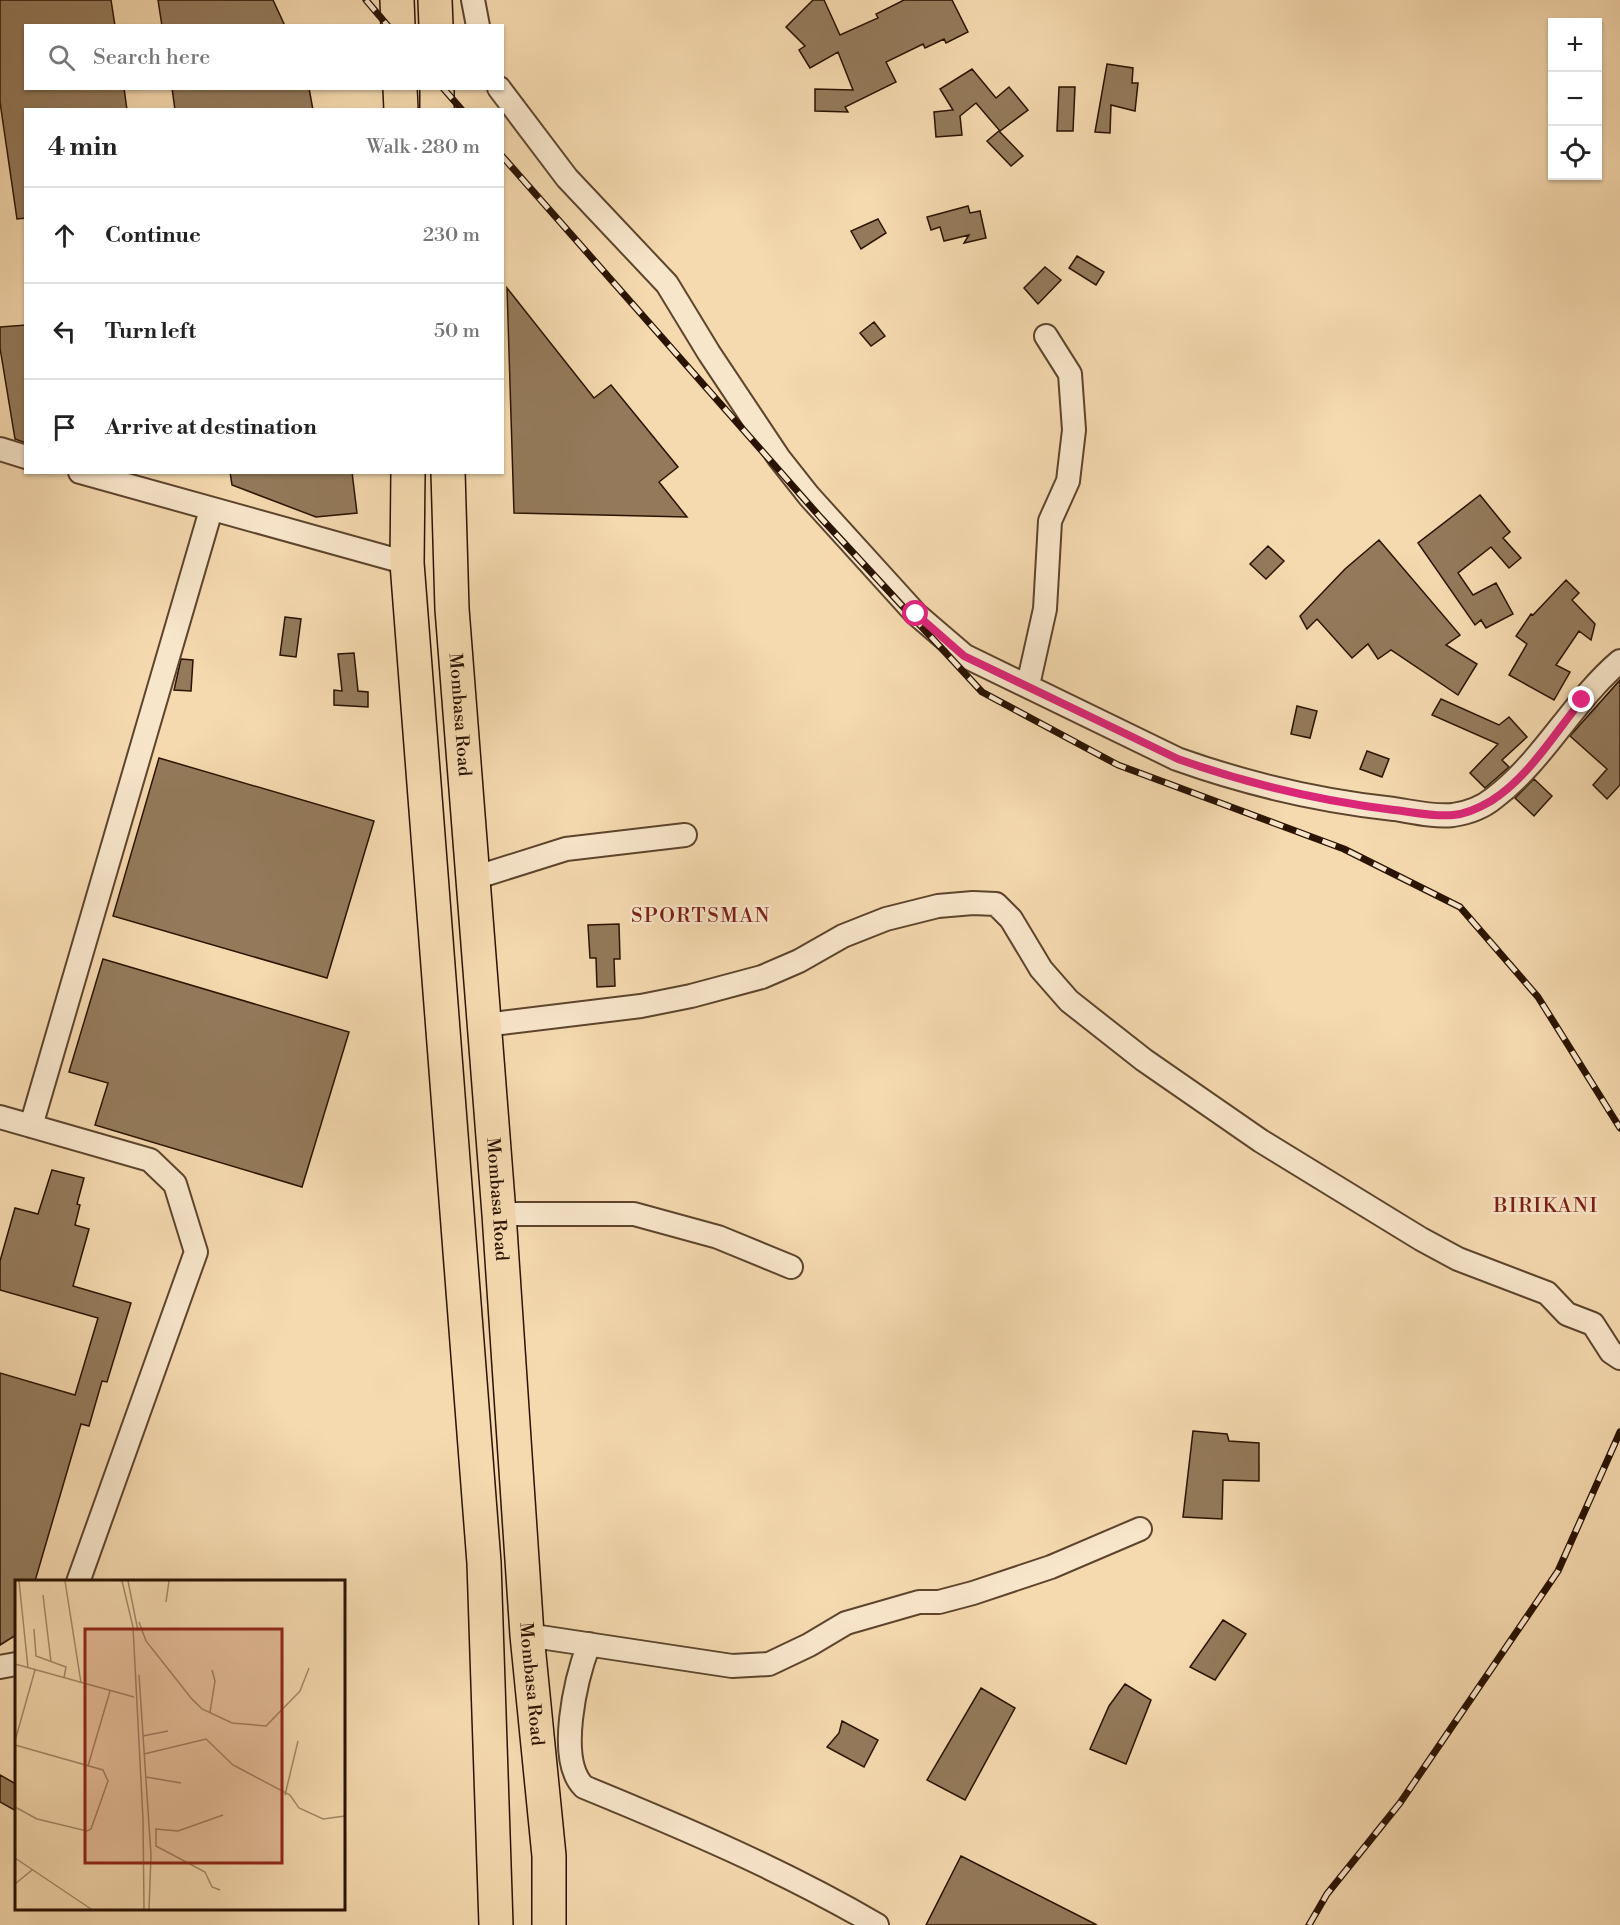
<!DOCTYPE html>
<meta charset="utf-8">
<style>
:root{--surface:#fff;--page:#f6f6f6;--text:#222;--muted:#767676;--line:#e0e0e0}
body{margin:0;font-family:"Libre Bodoni",serif;background:var(--page);color:var(--text)}
.controls{position:absolute;right:18px;top:18px;display:grid;overflow:hidden;border-radius:0px;box-shadow:0 2px 4px #0004}
.controls button{width:54px;height:54px;display:grid;place-items:center;padding:0;border:0;border-bottom:2px solid var(--line);background:var(--surface);color:var(--text);font:30px sans-serif}
.stop{position:absolute;width:18px;height:18px;margin:-14px;border:4px solid #db2777;border-radius:50%;background:#fff}
.stop.end{background:#db2777;border-color:#fff;box-shadow:0 2px 6px #0008}
.list{margin:0;padding:0;list-style:none}
h2{display:flex;justify-content:space-between;align-items:center;height:78px;margin:0;padding:0 24px;font-size:26px}
h2 small{font-size:20px;font-weight:400;color:var(--muted)}
.list li{display:grid;grid-template-columns:39px 1fr auto;gap:18px;align-items:center;box-sizing:border-box;height:96px;padding:0 24px;border-top:2px solid var(--line)}
.list b{display:block;font-size:22px;white-space:nowrap}
.list em{font-size:20px;font-style:normal;color:var(--muted)}
.icon{flex:none;width:33px;height:33px;fill:none;stroke:currentColor;stroke-width:2;stroke-linecap:round;stroke-linejoin:round}
.map{position:relative;flex:none;width:1620px;height:1925px;overflow:hidden}
.search{position:absolute;background:var(--surface);box-shadow:0 2px 4px #0004;left:24px;top:24px;width:480px;height:66px;display:flex;align-items:center;gap:15px;box-sizing:border-box;padding:0 21px;border-radius:0px;color:var(--muted);font-size:22px}
.panel{position:absolute;background:var(--surface);box-shadow:0 2px 4px #0004;left:24px;top:108px;width:480px;height:366px;border-radius:0px}
.map>svg:first-child{display:block}
</style>
<div class="map">
<svg width="1620" height="1925" viewBox="0 0 1620 1925">
<rect width="100%" height="100%" fill="#f5d9af"/>
<filter id="stains"><feTurbulence type="fractalNoise" baseFrequency=".00333" numOctaves="4"/><feColorMatrix values="0 0 0 0 .2 0 0 0 0 .09 0 0 0 0 .02 0 0 0 .5 -.17"/></filter>
<radialGradient id="worn" r=".72"><stop offset=".6" stop-color="#630" stop-opacity="0"/><stop offset="1" stop-color="#630" stop-opacity=".3"/></radialGradient>
<path fill="#947a5b" stroke="#2a1300" stroke-width="1.5" d="M0,0h111l4,26h-89v62h98l3,22h-101v108l-9,1 -17,-117z
M158,0h115l12,26h-123z
M813,0h11l16,35 38,-17 -2,-4 28,-14h48l16,32 -22,11 -2,-4 -19,9 -2,-4 -37,18 10,20 -51,25 3,5 -33,-1v-22l38,1 -15,-38 -28,16 -11,-18 6,-4 -19,-19z
M1107,64l26,4 -1,15h6l-3,28 -24,-6 -1,28 -15,-1z
M972,69l24,29 13,-11 19,23 -28,21 -24,-28 -16,13 2,19 -26,2 -2,-25 19,-2 -13,-21z
M1059,87h16l-2,44h-16z
M172,88h137l4,22h-138z
M999,131l24,25 -12,10 -24,-25z
M968,206l2,7 10,-2 6,27 -22,5 5,-8 -25,6 -4,-14 -9,3 -4,-13z
M878,219l8,14 -25,16 -10,-18z
M1077,256l27,16 -8,13 -27,-17z
M1045,267l16,13 -23,24 -14,-16z
M507,288l87,110 17,-13 67,82 -19,15 28,35 -173,-4z
M874,322l11,14 -14,10 -11,-13z
M26,325v118l-11,-4 -15,-91v-21z
M230,472h122l5,41 -41,4 -84,-32z
M1480,495l30,37 -7,6 18,20 -12,10 -18,-21 -33,26 15,22 23,-12 17,31 -27,14 -5,-8 -6,5 -57,-82z
M1379,540l81,95 -14,10 31,19 -19,31 -67,-45 -13,9 -10,-15 -16,14 -35,-39 -10,10 -7,-13 45,-47z
M1268,546l16,15 -18,18 -16,-15z
M1566,580l13,13 -7,7 23,24 -4,16 -12,-9 -23,34 14,7 -16,28 -45,-25 18,-31 -11,-8 15,-22 2,1z
M285,617l16,2 -5,38 -16,-2z
M354,653l4,38 10,1v15l-34,-2v-15l8,1 -4,-37z
M181,659l12,1 -2,31 -17,-1z
M1620,680v105l-13,14 -14,-14 14,-16 -37,-33z
M1441,699l58,26 10,-8 18,20 -25,23 7,7 -24,21 -15,-15 28,-29 -66,-29z
M1297,706l20,5 -7,27 -19,-4z
M1367,751l22,8 -7,18 -22,-8z
M159,758l215,63 -47,157 -214,-62z
M1534,779l18,17 -18,20 -19,-18z
M619,924l1,35h-6l1,27 -18,1 -1,-29h-6l-2,-33z
M103,959l246,73 -47,155 -207,-62 13,-42 -39,-11z
M52,1170l32,8 -7,26 3,1 -5,20 14,4 -16,57 58,17 -24,79 -5,-1 -13,45 -8,-2 -46,157h-19v54l-16,10v-272l75,22 23,-77 -98,-28v-29l15,-53 23,6z
M1193,1431l34,3 2,7 30,2v38l-36,-1 -1,39 -39,-2z
M1223,1620l23,14 -31,46 -25,-13z
M1125,1684l26,16 -25,64 -36,-15 19,-43z
M981,1688l34,20 -50,92 -38,-20z
M842,1721l36,19 -14,27 -37,-20 12,-14z
M0,1775l16,9v27l-16,-9z
M961,1856l136,69h-171z"/>
<g fill="none" stroke-linecap="round" stroke-linejoin="round">
<defs>
<path id="minor" d="M473,0l5,26
M499,88l68,90 100,106 42,69 70,105 30,38 107,118 49,42 212,103c70,25 143,42 217,50 19,3 40,8 59,6 14,-2 30,-8 41,-17 50,-38 78,-96 126,-137
M0,449l26,8
M80,472l327,91
M1028,685l17,-76 5,-88 18,-40 6,-51 -4,-56 -24,-38
M474,878l92,-29 119,-14
M485,1025l156,-19 50,-10 71,-19 37,-16 44,-25 43,-17 52,-13 35,-3 23,1 15,15 30,50 28,32 75,59 117,81 160,98 37,20 89,34 20,21 26,10 18,28 9,6
M0,1117l150,43 25,24 21,68 -118,330
M31,1126l180,-616
M499,1214h135l84,23 73,30
M527,1635l205,31 37,-2 40,-19 37,-22 73,-21h20l34,-9 78,-26 89,-38
M589,1644c-13,34 -33,116 -5,143 100,41 199,83 293,138
M0,1667l16,-3"/>
<g id="highway">
<path d="M397,0l1,26"/>
<path d="M435,0l1,26"/>
<path d="M400,88l1,22"/>
<path d="M437,88v22"/>
<path d="M408,472l-1,91 77,1000 12,362"/>
<path id="s1" d="M448,472l4,137 47,605 28,421 22,221v69"/>
</g>
</defs>
<use href="#minor" stroke="#5d442c" stroke-width="26"/>
<use href="#highway" stroke="#2a1300" stroke-width="36"/>
<use href="#minor" stroke="#f8e6cb" stroke-width="22"/>
<use href="#highway" stroke="#f5d9af" stroke-width="33"/>
<defs>
<path id="rail" d="M366,0l22,26
M443,88l19,22
M502,156l319,362 161,174 136,73 226,84 116,58 78,90 82,131
M1309,1925l18,-31 73,-91 158,-232 62,-139"/>
</defs>
<use href="#rail" stroke="#2a1300" stroke-width="7"/>
<use href="#rail" stroke="#f8e6cb" stroke-width="4.5" stroke-dasharray="14" stroke-linecap="butt"/>
</g>
<g fill="none" stroke-linecap="round" stroke-linejoin="round">
<path stroke="#db2777" stroke-width="8" d="M916,614l48,42 214,103c70,25 142,42 216,51 19,2 40,7 59,5 14,-1 26,-7 38,-14 38,-24 63,-67 91,-101"/>
</g>
<g text-anchor="middle" stroke-width="4.5" stroke-linejoin="round" paint-order="stroke">
<g font-size="18" fill="#2a1300" stroke="#f8e6cb">
<text dy="6" stroke="none"><textPath href="#s1" startOffset="243">Mombasa Road</textPath></text>
<text dy="6" stroke="none"><textPath href="#s1" startOffset="729">Mombasa Road</textPath></text>
<text dy="6" stroke="none"><textPath href="#s1" startOffset="1215">Mombasa Road</textPath></text>
</g>
<g font-size="20" letter-spacing="1.5" fill="#7a1f14" stroke="#f8e6cb">
<text x="701" y="922">SPORTSMAN</text>
<text x="1546" y="1212">BIRIKANI</text>
</g>
</g>
<g transform="translate(15 1580)">
<rect width="330" height="330" fill="#f5d9af"/>
<path fill="none" stroke="#a48a69" stroke-width="1.5" d="M4,1l9,87M50,1l16,102M107,1l11,46 10,192 1,90M113,1l10,50M28,15l8,67M151,22l3,-21M124,42l7,19 45,57 11,11 30,14 34,3 34,-35 9,-23M19,49l2,27 30,11 -2,11M0,84l119,33M124,95l12,180 -2,54M195,132l5,-31 -3,-11M128,156l25,-5M0,161l20,-71M0,165l88,25 5,11 -17,48 -4,2 -50,-12 -22,-12M129,174l62,-15 27,26 57,30 9,13 24,11 22,-3M73,186l22,-75M131,197l35,6M270,215l13,-54M140,249l23,2 45,-16M141,249v17l49,26 7,15 8,3M0,278l76,51M0,304l17,-14"/>
<path fill="#8f2418" fill-opacity="0.15" stroke="#8f2418" stroke-width="3" d="M70,49h197v234h-197z"/>
<rect width="330" height="330" fill="none" stroke="#2a1300" stroke-width="3"/>
</g>
<rect width="100%" height="100%" filter="url(#stains)"/>
<rect width="100%" height="100%" fill="url(#worn)"/>
</svg>
<div class="controls">
<button>+</button>
<button>−</button>
<button><svg class="icon" aria-label="locate" viewBox="0 0 24 24"><circle cx="12" cy="12" r="6"/><path d="M12 2v4M12 18v4M2 12h4M18 12h4"/></svg></button>
</div>
<div class="stop" style="left:916px;top:614px"></div>
<div class="stop end" style="left:1582px;top:700px"></div>
<div class="search"><svg class="icon" aria-label="search" viewBox="0 0 24 24"><circle cx="10" cy="10" r="6"/><path d="M15 15l6 6"/></svg>Search here</div>
<section class="panel">
<h2>4 min<small>Walk · 280 m</small></h2>
<ul class="list">
<li><svg class="icon" aria-label="ahead" viewBox="0 0 24 24"><path d="M12 20V5M6 11l6-6 6 6"/></svg><div><b>Continue</b></div><em>230 m</em></li>
<li><svg class="icon" aria-label="left" viewBox="0 0 24 24"><path d="M17 20v-9H6M10 6l-5 5 5 5"/></svg><div><b>Turn left</b></div><em>50 m</em></li>
<li><svg class="icon" aria-label="arrive" viewBox="0 0 24 24"><path d="M6 21V4h12l-3 4 3 4H6"/></svg><div><b>Arrive at destination</b></div></li>
</ul>
</section>
</div>
